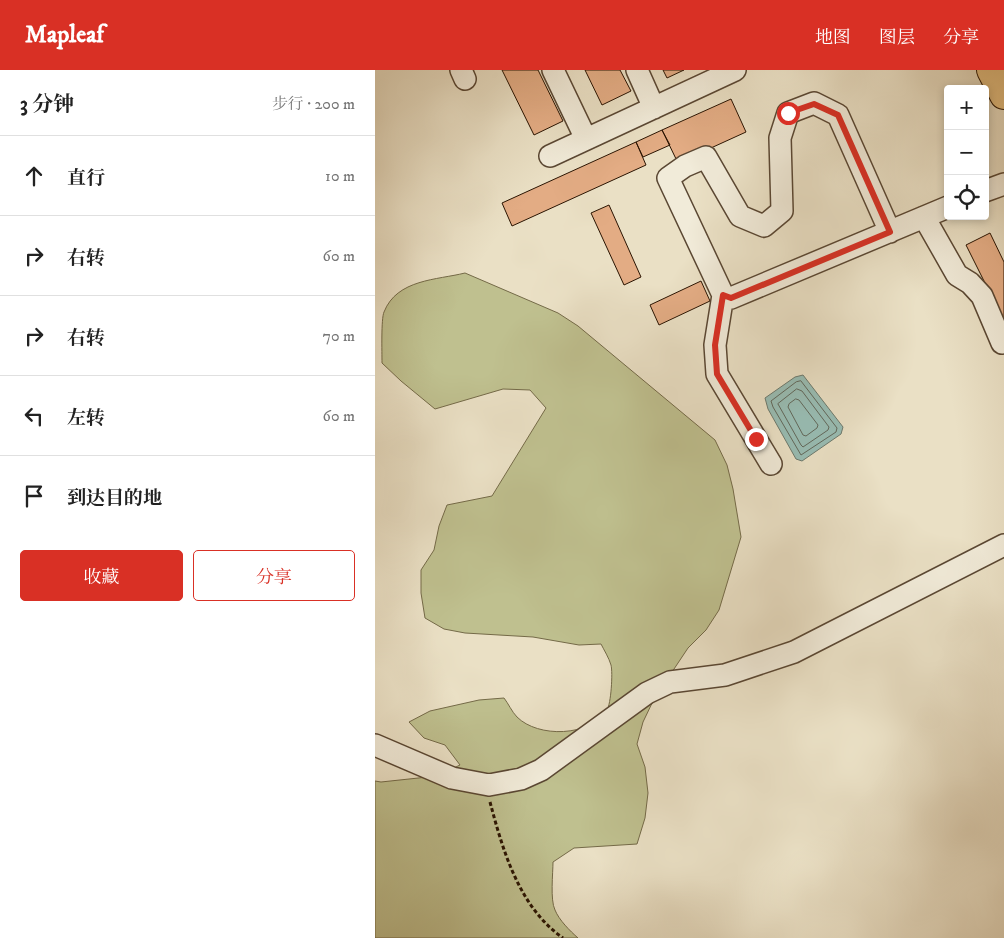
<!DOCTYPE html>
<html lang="zh">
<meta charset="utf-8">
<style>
:root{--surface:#fff;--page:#f2f2f2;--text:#222;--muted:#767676;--line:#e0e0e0;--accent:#d93025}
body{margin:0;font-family:"IM FELL DW Pica","Noto Serif SC",serif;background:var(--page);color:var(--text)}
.controls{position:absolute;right:15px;top:15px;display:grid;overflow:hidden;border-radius:5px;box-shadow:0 2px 8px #0003}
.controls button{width:45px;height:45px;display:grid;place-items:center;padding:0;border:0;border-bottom:1px solid var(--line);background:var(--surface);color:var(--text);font:25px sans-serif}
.stop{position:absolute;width:15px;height:15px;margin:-11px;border:4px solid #d93025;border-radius:50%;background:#fff}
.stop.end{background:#d93025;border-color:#fff;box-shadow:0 1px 5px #0008}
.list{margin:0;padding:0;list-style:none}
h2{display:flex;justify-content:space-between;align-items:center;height:65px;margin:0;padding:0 20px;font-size:21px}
h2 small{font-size:16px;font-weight:400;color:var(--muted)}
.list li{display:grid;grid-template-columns:32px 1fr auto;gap:15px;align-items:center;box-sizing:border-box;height:80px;padding:0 20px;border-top:1px solid var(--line)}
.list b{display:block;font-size:19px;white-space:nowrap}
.list em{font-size:16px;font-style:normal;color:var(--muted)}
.actions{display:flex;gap:10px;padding:15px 20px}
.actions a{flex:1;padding:11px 0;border:1px solid var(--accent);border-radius:5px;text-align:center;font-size:18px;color:var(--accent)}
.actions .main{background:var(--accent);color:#fff}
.icon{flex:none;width:28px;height:28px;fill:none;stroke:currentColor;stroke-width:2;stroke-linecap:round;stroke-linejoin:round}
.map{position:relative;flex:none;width:629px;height:868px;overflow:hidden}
header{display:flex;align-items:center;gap:30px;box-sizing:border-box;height:70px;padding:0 25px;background:var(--accent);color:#fff}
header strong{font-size:24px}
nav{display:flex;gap:28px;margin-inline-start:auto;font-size:18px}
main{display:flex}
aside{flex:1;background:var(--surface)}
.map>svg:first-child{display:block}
</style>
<header>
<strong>Mapleaf</strong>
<nav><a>地图</a><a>图层</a><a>分享</a></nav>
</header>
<main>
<aside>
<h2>3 分钟<small>步行 · 200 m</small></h2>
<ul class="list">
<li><svg class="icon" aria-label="ahead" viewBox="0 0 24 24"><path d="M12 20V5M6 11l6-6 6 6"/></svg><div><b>直行</b></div><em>10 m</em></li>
<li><svg class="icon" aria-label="right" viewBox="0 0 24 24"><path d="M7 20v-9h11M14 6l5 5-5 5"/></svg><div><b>右转</b></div><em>60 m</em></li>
<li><svg class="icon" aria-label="right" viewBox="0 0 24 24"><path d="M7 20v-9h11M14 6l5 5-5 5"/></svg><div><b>右转</b></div><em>70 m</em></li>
<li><svg class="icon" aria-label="left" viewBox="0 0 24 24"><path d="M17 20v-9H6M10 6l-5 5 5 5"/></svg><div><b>左转</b></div><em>60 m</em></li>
<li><svg class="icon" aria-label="arrive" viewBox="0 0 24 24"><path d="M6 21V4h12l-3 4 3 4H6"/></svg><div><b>到达目的地</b></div></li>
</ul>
<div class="actions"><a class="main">收藏</a><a>分享</a></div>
</aside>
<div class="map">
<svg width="629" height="868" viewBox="0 0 629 868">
<rect width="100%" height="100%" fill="#eae0c5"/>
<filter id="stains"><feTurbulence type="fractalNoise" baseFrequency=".004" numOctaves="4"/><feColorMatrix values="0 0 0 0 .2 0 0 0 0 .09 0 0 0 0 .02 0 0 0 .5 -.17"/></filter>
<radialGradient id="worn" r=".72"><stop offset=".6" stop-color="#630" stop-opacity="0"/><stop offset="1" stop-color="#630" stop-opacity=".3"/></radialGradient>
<path fill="#bfc08f" stroke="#746a48" d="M90,203l93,40 20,13 137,114 12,25 6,24 8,48 -22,73 -13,20 -18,18 -34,51 -11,23 -6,22 8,23 3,26 -3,25 -8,26 -63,4 -21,14c0,11 -3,38 2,48 4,10 15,21 23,28h-203v-157l6,1 56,-6 23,-11 -15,-20 -21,-7 -15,-16 21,-11 49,-11 25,-2c4,5 8,14 13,19 21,21 73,20 90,-7 4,-6 6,-37 4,-45 -2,-7 -7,-15 -10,-21l-22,1 -46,-8 -68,-4 -21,-4 -19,-11 -4,-25v-23l13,-20 5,-24 8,-21 45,-9 54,-88 -16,-18 -27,-1 -68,20 -34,-28 -19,-18c0,-11 -1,-44 2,-51 13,-33 53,-32 81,-39z"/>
<path fill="#98bdb4" stroke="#6c796d" d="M428,305l40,52 -2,7 -39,27 -6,-2 -28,-50 -3,-11 30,-21z"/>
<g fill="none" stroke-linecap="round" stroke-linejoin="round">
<path stroke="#61685b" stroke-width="1" d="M426,311l36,47 -1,4 -35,23 -28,-48 -2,-6 25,-19z
M422,319l5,2 27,36 -1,3 -25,17 -2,-2 -23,-41z
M421,329l3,1 19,25 -1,3 -11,8 -3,-1 -15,-28 1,-3z"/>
</g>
<path fill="#e3ac84" stroke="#2a1402" d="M127,0h36l25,51 -29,14z
M210,0h35l11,21 -29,14z
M288,0h21l-17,8z
M356,29l15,33 -68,31 -16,-33z
M287,60l8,15 -27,12 -7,-15z
M261,72l10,23 -134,61 -10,-23z
M234,135l32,72 -17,8 -33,-72z
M615,163l14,29v59l-38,-76z
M326,211l9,20 -51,24 -9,-20z"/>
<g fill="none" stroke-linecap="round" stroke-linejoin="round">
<defs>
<path id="minor" d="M86,0l4,9
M178,0l33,69
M262,0l17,38
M175,86l185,-86
M610,121l19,-7
M549,147l33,58 13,8 12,13 20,47
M515,162l-52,-117 -24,-12 -26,10 -8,25 2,73 -18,15 -24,-10 -34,-59 -21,9 -17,12 55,117 8,3 217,-91
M348,225l-8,50 2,29 54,90
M0,675l77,33 37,7 32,-6 20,-9 106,-77 23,-11 55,-7 69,-23 210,-107"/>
<path id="highway" d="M616,0l13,25"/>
</defs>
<use href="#minor" stroke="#5a4733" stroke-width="24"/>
<use href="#highway" stroke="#2a1402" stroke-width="30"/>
<path stroke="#2a1402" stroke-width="3" stroke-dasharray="4 2.5" stroke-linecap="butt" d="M115,732c13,49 29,105 73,136"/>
<use href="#minor" stroke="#f1ebd9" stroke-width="21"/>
<use href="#highway" stroke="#e5c082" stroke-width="28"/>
</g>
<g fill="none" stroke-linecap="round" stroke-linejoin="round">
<path stroke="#d93025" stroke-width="6" d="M381,369l-39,-65 -2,-29 8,-50 8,3 159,-66 -52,-117 -24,-11 -26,9"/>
</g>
<rect width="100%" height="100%" filter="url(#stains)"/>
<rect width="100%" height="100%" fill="url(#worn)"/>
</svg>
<div class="controls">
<button>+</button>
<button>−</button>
<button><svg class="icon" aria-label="locate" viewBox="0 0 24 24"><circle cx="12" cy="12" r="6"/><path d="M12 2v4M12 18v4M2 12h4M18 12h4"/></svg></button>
</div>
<div class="stop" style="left:413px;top:43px"></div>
<div class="stop end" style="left:381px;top:369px"></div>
</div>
</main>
